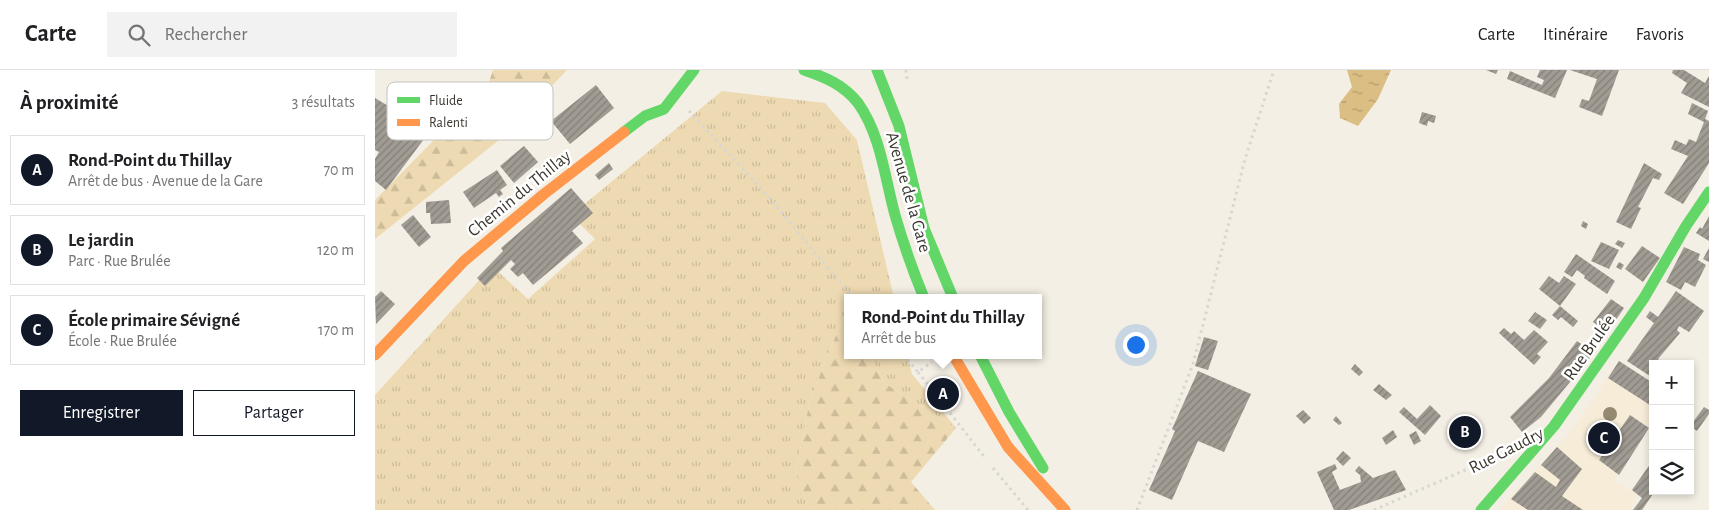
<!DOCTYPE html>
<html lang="fr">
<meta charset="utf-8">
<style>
:root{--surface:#fff;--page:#f2f2f2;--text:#202124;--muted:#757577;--line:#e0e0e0;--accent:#111827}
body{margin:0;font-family:"Alegreya Sans",sans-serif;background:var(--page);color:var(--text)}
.controls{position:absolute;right:15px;bottom:15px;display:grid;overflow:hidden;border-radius:0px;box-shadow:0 2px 8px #0003}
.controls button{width:45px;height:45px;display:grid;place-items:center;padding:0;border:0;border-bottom:1px solid var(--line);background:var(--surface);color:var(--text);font:25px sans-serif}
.you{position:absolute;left:760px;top:274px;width:18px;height:18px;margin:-12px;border:4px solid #fff;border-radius:50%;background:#1a73e8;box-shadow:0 0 0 8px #1a73e833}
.badge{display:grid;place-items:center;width:32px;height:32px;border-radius:50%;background:var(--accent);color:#fff;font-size:16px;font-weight:700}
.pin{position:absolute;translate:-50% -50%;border:2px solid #fff;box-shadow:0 1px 5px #0006}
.popup{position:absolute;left:469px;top:224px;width:198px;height:65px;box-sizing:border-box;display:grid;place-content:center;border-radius:0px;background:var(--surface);filter:drop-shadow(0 1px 4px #0005);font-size:16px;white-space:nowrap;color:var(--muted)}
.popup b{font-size:19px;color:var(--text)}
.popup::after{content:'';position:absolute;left:50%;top:100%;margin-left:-10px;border:10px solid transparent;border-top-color:var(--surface)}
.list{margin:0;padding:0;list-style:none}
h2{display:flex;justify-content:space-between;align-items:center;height:65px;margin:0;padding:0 20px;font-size:21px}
h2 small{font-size:16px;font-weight:400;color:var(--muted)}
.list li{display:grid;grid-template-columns:32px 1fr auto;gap:15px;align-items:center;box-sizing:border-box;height:70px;margin:0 10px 10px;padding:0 10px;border:1px solid var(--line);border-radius:0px}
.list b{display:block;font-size:19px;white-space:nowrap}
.list p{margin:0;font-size:16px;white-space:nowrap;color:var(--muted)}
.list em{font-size:16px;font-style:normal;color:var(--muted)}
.actions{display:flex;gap:10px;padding:15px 20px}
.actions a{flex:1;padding:11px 0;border:1px solid var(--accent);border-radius:0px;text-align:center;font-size:18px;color:var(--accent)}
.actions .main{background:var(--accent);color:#fff}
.icon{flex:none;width:28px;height:28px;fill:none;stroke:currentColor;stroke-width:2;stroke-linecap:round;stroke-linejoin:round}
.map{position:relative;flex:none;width:1334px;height:440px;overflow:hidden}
header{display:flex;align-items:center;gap:30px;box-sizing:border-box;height:70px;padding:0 25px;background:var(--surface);border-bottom:1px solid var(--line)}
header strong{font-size:24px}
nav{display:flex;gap:28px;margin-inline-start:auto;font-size:18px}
.search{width:350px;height:45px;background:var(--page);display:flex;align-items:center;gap:12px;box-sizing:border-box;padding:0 18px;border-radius:0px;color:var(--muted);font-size:19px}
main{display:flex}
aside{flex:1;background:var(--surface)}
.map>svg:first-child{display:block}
</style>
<header>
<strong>Carte</strong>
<div class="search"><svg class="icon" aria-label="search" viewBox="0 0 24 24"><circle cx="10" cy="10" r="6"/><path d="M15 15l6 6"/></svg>Rechercher</div>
<nav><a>Carte</a><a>Itinéraire</a><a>Favoris</a></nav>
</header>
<main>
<aside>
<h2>À proximité<small>3 résultats</small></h2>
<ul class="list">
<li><span class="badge">A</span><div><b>Rond-Point du Thillay</b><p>Arrêt de bus · Avenue de la Gare</p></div><em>70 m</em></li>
<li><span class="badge">B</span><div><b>Le jardin</b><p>Parc · Rue Brulée</p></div><em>120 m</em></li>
<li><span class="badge">C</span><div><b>École primaire Sévigné</b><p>École · Rue Brulée</p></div><em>170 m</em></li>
</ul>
<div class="actions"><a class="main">Enregistrer</a><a>Partager</a></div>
</aside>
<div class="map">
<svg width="1334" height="440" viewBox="0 0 1334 440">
<defs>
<pattern id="grass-tufts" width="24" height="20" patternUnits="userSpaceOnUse" patternTransform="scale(1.25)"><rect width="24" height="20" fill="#eedab2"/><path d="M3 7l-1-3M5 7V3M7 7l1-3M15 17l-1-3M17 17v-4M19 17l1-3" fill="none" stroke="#cdbc99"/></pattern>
<pattern id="forest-firs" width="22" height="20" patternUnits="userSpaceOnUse" patternTransform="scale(1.25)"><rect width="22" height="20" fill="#eedab2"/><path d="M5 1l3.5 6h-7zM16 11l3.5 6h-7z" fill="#cdbc99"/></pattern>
<pattern id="water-ripples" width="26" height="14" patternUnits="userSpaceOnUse" patternTransform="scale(1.25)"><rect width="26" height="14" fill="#dabe83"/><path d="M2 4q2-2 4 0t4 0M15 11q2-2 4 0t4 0" fill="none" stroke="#b29b6c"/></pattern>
<pattern id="building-hatch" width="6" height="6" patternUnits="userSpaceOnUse" patternTransform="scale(1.25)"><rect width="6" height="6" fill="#a09b93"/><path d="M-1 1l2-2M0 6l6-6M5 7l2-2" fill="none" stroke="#847f78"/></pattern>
</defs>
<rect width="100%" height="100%" fill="#f4efe4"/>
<path fill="#f6ecd8" d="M1244,291l34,22v24l-4,21 -35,53 24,14 -9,15h-130l75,-82z"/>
<path fill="url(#grass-tufts)" d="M347,21l103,12 32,37 37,158h-46v24l-4,-7 -34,85 -14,70 13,40h-434v-115l117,-129 36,33 67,-60 -24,-24z
M494,285h38l5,19 44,54 -70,-44z"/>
<path fill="url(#forest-firs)" d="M118,0h74l-63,66 -129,103v-39l113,-115z
M469,245l4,7v33h21l17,29 70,44 -45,54 24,28h-126l-13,-40 14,-70z"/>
<path fill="url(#water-ripples)" d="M972,0h44l-13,29 -20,27 -18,-8 -1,-14 13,-17z"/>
<path fill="url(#building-hatch)" d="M1111,0h12l-2,4z
M1165,0h27l-12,28 -48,-19 3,-8 32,14 2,-5 -7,-3z
M1195,0h49l-17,46 -23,-9 3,-8 7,2 8,-22z
M1298,0h11l21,13 4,-7v31l-28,-14 6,-10 -15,-10z
M221,15l18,23 -44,36 -19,-23z
M0,28l40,24 -2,4 14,9 -41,55 -11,-9v-22l4,-7 -4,-2z
M1317,33l16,8 -3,8 4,2v42l-26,41 -19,-11 24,-37 -17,-7 4,-9 11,5 3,-6 7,3 8,-20 -16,-8z
M1047,42l14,4 -2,7 -6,-2 -1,5 -8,-3z
M149,76l14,16 -24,21 -14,-17z
M234,93l4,6 -14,11 -4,-5z
M1269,93l18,11 -3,6 -6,-2 -15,29 3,1 -10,21 -15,-7z
M122,100l10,15 -7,5 3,4 -4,3 -3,-4 -22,15 -11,-16z
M196,118l22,25 -21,18 11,12 -50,42 -10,-12 -5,4 -8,-8 5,-5 -4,-4 -26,26 -8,-8 26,-27 -2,-3z
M74,130l2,23 -20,1 -1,-11h-4v-11z
M38,145l18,22 -12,10 -18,-22z
M1334,146v25l-13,-8 4,-6 2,2z
M1208,151l5,3 -2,5 -5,-3z
M1243,170l7,3 -3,5 -7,-4z
M1226,172l18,8 -10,19 -18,-8z
M1267,176l18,12 -17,24 -18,-13z
M1309,177l16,7 -2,6 8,5 -11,22 -10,-5 -4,8 -15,-8z
M1334,178v14l-6,-3z
M1201,184l39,27 -8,13 -23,-16 1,-2 -8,-6 -5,7 -8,-5z
M1244,192l5,3 -3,5 -5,-3z
M1174,206l10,7 5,-7 12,8 -16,22 -21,-17z
M6,221l14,13 -19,20 -1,-27z
M1301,221l28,20 -15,21 -10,-6 -2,4 3,3 -22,26 6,5h-11v14l-26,-17 27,-38 -8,-6 4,-6 8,6z
M1236,229l13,9 -17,25 -14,-11z
M1185,236l18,15 -5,6 -12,-10 -3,3 -6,-5z
M1160,242l12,8 -7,9 -12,-8z
M1129,258l7,6 3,-3 10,9 10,-10 14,12 -11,12 4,3 -7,8 -35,-32z
M829,267l14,4 -10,29 -13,-4z
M1202,271l17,12 -53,64 -19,15 -12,-15 39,-39z
M1244,291l34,22v24l-45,-29z
M980,294l8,8 -4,4 -8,-7z
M823,301l53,23 -27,58 -26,-11 -26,59 -23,-10 26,-59 -3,-2z
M1004,314l13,11 -6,5 -13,-10z
M1055,335l11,11 -16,19 -26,-23 5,-5 13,12z
M1329,337l5,3v4l-12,17 -7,-5z
M928,340l8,8 -7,6 -8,-8z
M1255,345l19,13 -30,47 -20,-15z
M961,346l6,7 -3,2 -6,-5z
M1018,360l4,7 -11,8 -4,-7z
M1041,361l5,10 -7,4 -5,-10z
M1182,377l25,22 -20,27 21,14h-55l-17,-11 24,-27 21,15 4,-7 -19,-15z
M968,381l8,7 -8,8 -7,-7z
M1278,390v31h2l-13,19h-9l9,-12 -10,-8z
M960,394l2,5 -5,3 8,18 21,-8 -1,-7 -5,-4 4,-5 14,12 22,-8 11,20 -57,20h-15l-17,-38z"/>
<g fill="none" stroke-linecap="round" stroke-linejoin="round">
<path stroke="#d7d6d3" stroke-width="3" stroke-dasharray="2.5 4" stroke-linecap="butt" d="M531,0l1,10
M314,41l77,83 87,104
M528,285l15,17 14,-10
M543,302l68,87
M618,398l35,42
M762,440l56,-146 52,-205 29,-89
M999,440l123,-54"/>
<path stroke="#63d668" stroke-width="11" d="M429,0c21,7 40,15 54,33 23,32 27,76 37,112 8,28 18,56 29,83
M502,0l22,56 25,102 29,70
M249,62l21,-16 19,-7 30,-39
M605,285l29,57 34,56
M1106,440l73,-84 90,-128 42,-72 23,-34"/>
<path stroke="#ff974d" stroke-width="11" d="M0,285l89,-94 80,-67 80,-62
M578,285l55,92 57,63"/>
</g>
<g fill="#958972">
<circle cx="1235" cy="344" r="7"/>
<circle cx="1218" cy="366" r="7"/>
</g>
<g text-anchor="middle" stroke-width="5" stroke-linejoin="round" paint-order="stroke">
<g font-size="18" fill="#3b372f" stroke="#fff">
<text transform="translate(534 122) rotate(74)" y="6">Avenue de la Gare</text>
<text transform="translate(144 123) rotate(-39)" y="6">Chemin du Thillay</text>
<text transform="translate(1214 277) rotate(-55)" y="6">Rue Brulée</text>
<text transform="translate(1131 380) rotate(-27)" y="6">Rue Gaudry</text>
</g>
</g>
<rect x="12" y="12" width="166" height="58" rx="8" fill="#fff" stroke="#c4c3c1" stroke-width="1"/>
<rect x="22" y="27" width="23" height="6" fill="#63d668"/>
<rect x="22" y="49" width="23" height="7" fill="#ff974d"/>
<g font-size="14" fill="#3b372f">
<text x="54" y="35">Fluide</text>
<text x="54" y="57">Ralenti</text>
</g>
</svg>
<div class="controls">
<button>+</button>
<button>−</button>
<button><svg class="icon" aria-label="layers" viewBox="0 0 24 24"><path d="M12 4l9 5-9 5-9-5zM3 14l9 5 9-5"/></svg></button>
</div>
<div class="you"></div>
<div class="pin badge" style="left:568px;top:324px">A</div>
<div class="popup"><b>Rond-Point du Thillay</b>Arrêt de bus</div>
<div class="pin badge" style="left:1090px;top:362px">B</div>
<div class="pin badge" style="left:1229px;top:368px">C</div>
</div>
</main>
